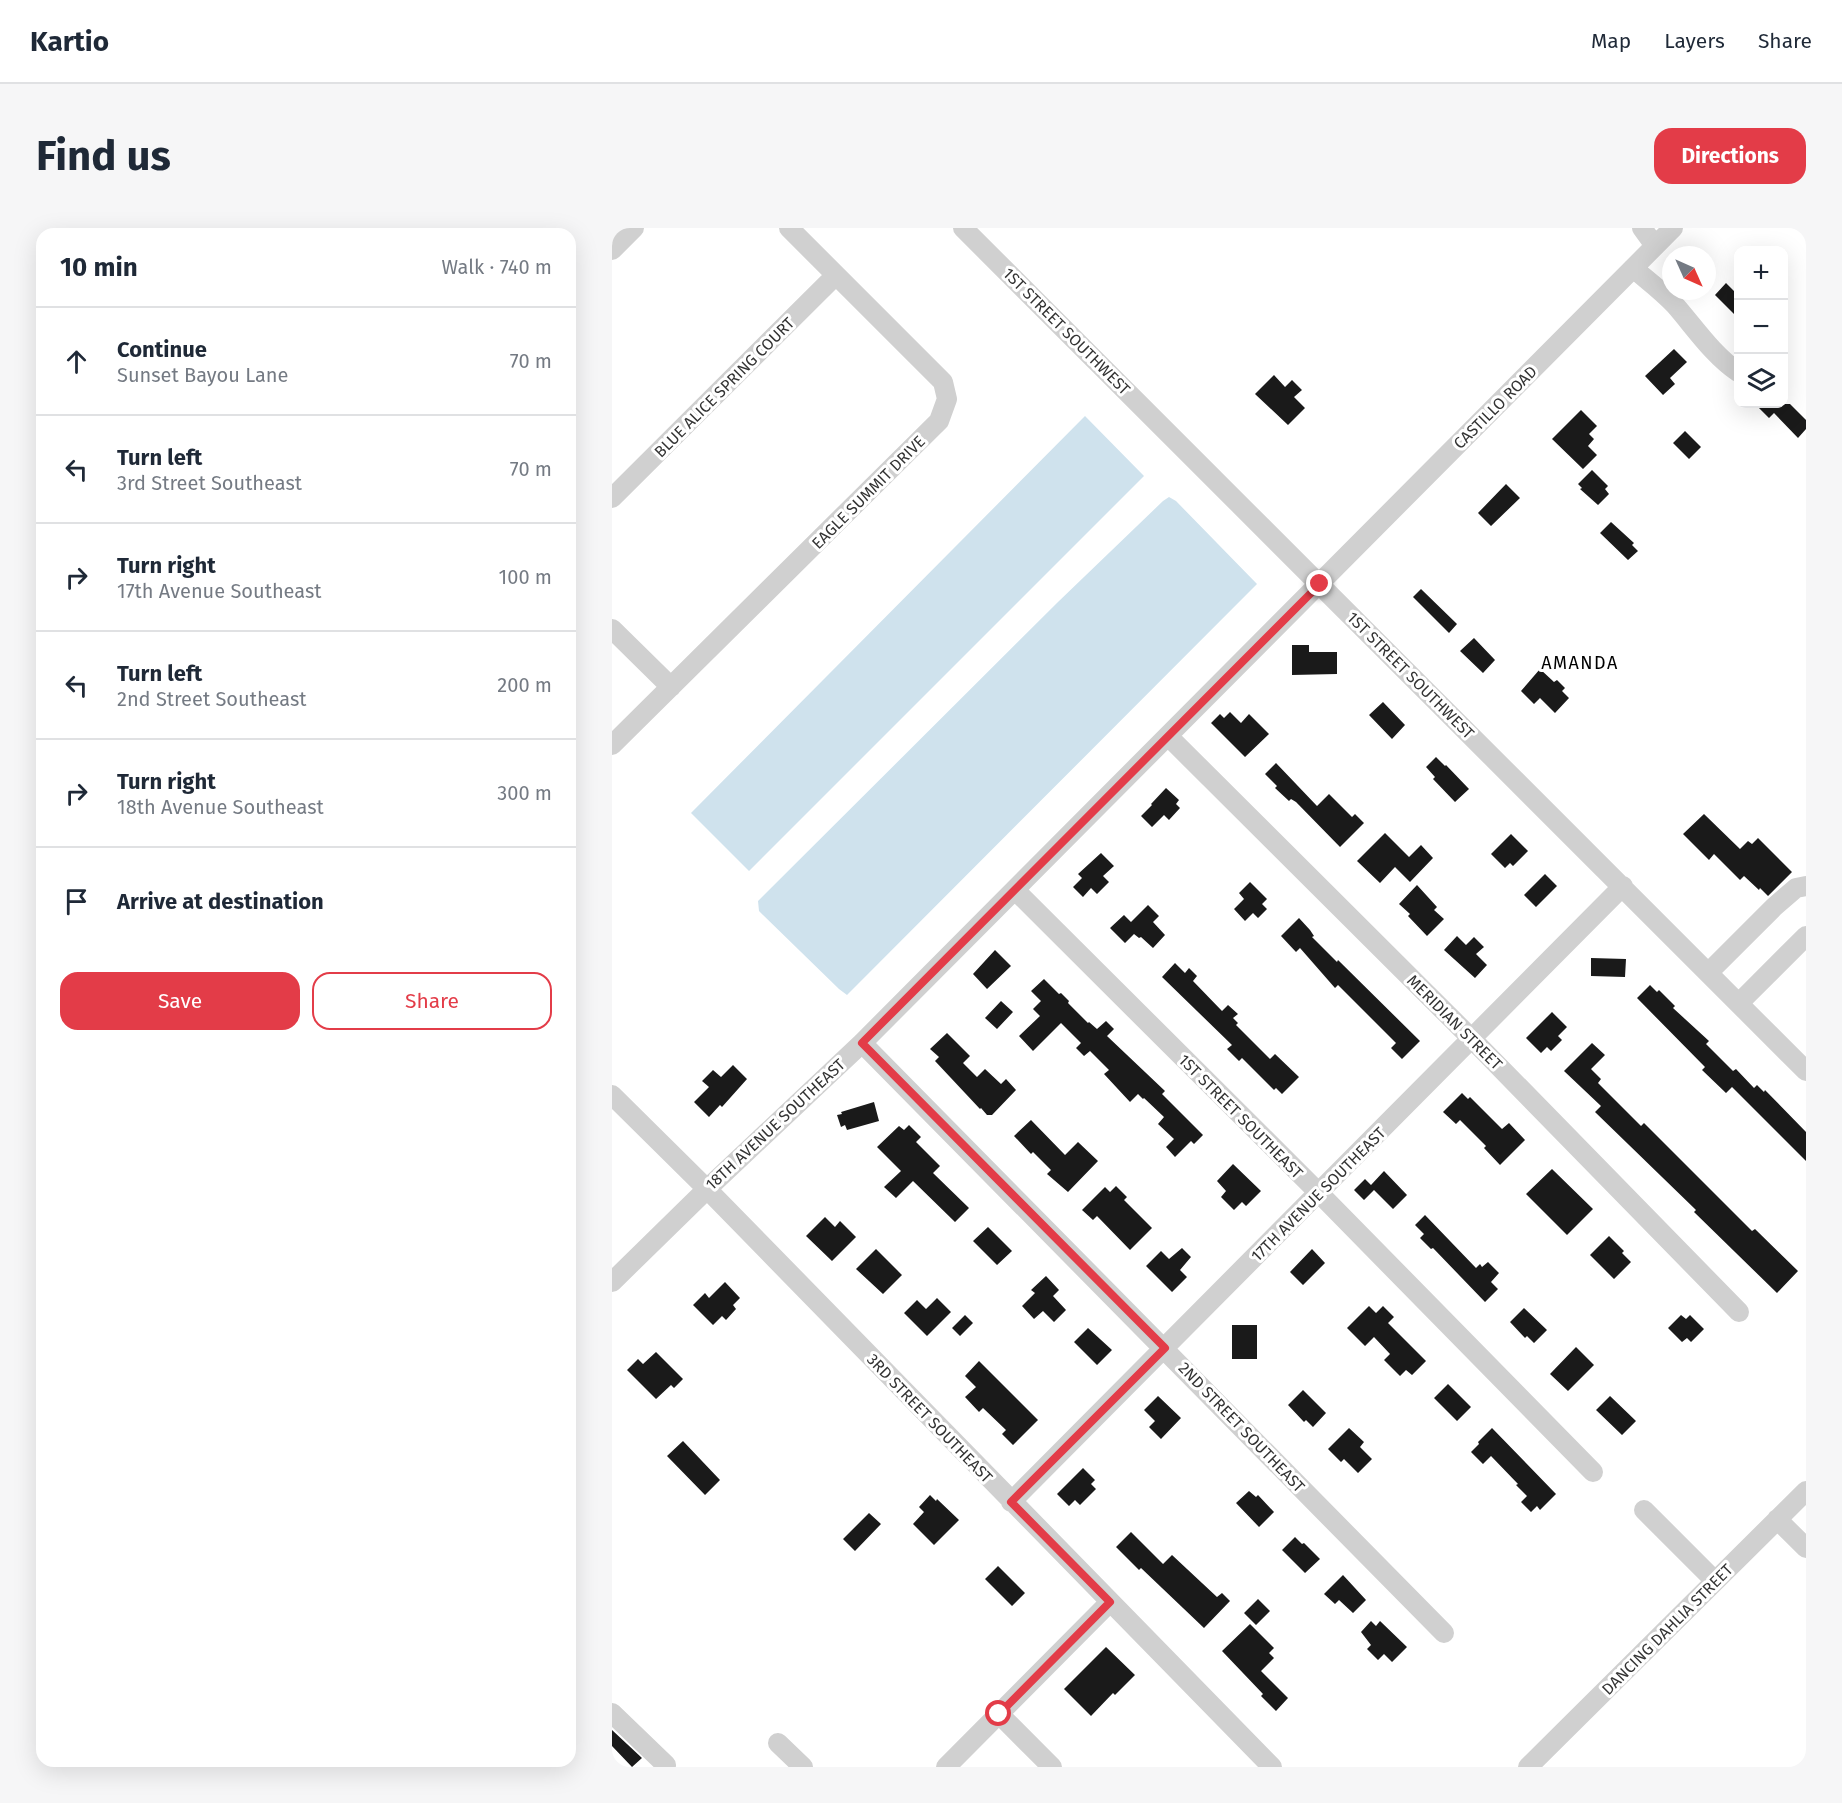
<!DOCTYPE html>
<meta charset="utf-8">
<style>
:root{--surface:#fff;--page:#f6f6f7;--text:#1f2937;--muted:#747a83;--line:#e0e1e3;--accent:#e33c48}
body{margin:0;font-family:"Fira Sans",sans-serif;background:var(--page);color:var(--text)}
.controls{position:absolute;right:18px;top:18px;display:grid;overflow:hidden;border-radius:12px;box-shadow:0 6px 24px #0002}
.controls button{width:54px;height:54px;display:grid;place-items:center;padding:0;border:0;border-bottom:2px solid var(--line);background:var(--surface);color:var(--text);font:30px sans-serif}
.compass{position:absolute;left:1050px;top:18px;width:54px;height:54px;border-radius:50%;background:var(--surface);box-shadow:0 6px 24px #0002;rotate:135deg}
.stop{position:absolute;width:18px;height:18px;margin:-14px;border:4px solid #e33c48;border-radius:50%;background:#fff}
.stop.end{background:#e33c48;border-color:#fff;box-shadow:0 2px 6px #0008}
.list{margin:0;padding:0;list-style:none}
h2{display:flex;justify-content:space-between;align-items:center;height:78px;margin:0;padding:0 24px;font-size:26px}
h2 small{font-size:20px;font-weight:400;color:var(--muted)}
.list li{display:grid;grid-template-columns:39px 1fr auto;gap:18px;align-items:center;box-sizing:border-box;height:108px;padding:0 24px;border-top:2px solid var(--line)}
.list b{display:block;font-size:22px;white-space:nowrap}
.list p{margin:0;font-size:20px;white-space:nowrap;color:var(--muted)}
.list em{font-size:20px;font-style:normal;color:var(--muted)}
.actions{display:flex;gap:12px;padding:18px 24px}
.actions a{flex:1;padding:14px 0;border:2px solid var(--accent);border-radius:18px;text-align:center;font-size:21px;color:var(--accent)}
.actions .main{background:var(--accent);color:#fff}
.icon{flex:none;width:33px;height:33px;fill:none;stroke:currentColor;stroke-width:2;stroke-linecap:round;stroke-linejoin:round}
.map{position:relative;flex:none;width:1194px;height:1539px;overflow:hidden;border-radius:18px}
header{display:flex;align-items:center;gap:36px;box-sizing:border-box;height:84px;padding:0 30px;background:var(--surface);border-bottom:2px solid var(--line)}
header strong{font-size:28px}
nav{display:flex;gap:33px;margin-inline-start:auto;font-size:21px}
.intro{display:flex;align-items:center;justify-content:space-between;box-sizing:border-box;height:144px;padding:0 36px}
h1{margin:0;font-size:42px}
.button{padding:15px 27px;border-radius:18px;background:var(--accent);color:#fff;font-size:21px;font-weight:700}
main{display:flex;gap:36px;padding:0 36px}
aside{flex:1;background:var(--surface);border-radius:18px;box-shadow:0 6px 24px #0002}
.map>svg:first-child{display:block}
</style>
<header>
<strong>Kartio</strong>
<nav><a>Map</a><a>Layers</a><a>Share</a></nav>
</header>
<div class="intro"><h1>Find us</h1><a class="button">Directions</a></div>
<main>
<aside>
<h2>10 min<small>Walk · 740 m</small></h2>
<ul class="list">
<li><svg class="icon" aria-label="ahead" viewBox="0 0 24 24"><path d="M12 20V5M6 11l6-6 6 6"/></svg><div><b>Continue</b><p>Sunset Bayou Lane</p></div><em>70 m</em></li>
<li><svg class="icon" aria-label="left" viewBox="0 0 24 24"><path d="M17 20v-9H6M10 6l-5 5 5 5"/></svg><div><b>Turn left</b><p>3rd Street Southeast</p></div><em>70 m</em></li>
<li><svg class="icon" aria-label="right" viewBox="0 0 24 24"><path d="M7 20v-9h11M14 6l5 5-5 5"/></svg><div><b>Turn right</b><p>17th Avenue Southeast</p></div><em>100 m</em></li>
<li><svg class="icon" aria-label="left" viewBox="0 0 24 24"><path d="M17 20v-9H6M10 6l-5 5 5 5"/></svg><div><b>Turn left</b><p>2nd Street Southeast</p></div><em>200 m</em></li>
<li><svg class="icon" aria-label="right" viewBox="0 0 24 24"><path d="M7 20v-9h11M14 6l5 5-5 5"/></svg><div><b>Turn right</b><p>18th Avenue Southeast</p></div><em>300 m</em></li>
<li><svg class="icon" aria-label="arrive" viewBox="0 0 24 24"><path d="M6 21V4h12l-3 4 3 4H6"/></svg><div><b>Arrive at destination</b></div></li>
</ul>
<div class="actions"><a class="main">Save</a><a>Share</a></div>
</aside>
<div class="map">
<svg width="1194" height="1539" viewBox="0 0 1194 1539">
<rect width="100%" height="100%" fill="#fff"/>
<path fill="#cfe2ed" d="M473,188l59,60 -395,395 -58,-58z
M557,269l7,4 81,83 -410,411 -8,-6 -80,-78 -1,-10 300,-299 105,-101z"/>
<path fill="#1a1a1a" d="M1114,55l12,12v23l-23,-23z
M1062,121l13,13 -17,16 5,6 -12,11 -18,-19z
M662,147l11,12 7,-7 10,10 -8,7 11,11 -17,17 -33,-31z
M1143,176h35l16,16v9l-8,9 -24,-25 -5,5z
M969,182l16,16 -8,8 5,5 -6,7 9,9 -14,14 -31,-30z
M1073,203l16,16 -12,12 -16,-16z
M980,242l16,16 -3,3 4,5 -11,11 -18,-16 2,-1 -4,-4z
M894,256l14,14 -29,28 -13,-13z
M999,294l23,21 -2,2 6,6 -10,9 -28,-27z
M809,361l36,35 -8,9 -36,-36z
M862,410l21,22 -12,13 -23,-22z
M680,417h17v7h28v22l-45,1z
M928,441l14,13 3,-2 8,8 -3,3 7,7 -14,15 -15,-15 -6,6 -13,-13z
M771,474l22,23 -13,14 -23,-24z
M618,484l11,11 8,-9 20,20 -24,23 -34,-34 9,-9 4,4z
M824,529l9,9 1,-1 23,24 -14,13 -22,-23 2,-2 -9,-10z
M664,535l41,43 12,-12 23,23 3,-3 9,9 -24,24 -44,-45 -5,-3 -2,2 -14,-13 2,-2 -12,-12z
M554,560l13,12 -3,4 4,4 -11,12 -5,-5 -12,12 -11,-11 11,-11 -1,-1z
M1092,586l36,35 8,-8 4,3 6,-6 34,34 -24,24 -8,-8 -1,2 -15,-14 -4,4 -26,-26 -5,6 -26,-26z
M773,605l24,24 12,-12 12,13 -23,24 -15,-15 -15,16 -23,-22z
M899,606l17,17 -15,15 -3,-3 -5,5 -14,-14z
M489,625l13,13 -11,10 6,6 -12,12 -6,-6 -8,9 -10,-10 9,-9 -4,-4z
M933,646l12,12 -21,21 -12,-12z
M638,654l17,17 -5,5 5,5 -9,9 -5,-5 -8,8 -11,-12 10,-10 -5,-6z
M805,657l20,22 -3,3 10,9 -17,17 -19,-20 2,-2 -11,-10z
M536,677l11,11 -6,6 12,13 -12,13 -12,-11 -2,1 -5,-4 -9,9 -15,-15 14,-13 7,7z
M687,690l11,12 4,6 -2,1 25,25 1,-2 82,81 -18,18 -11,-11 5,-5 -58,-58 -3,3 -35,-40 -4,4 -15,-16z
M845,708l9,9 8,-8 10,10 -8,7 11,11 -12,13 -31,-28z
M383,722l16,16 -24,23 -14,-15z
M979,730l35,1 -1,18 -34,-1z
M563,735l10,10 4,-5 8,8 -4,5 29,30 6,-6 10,9 -5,4 5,5 -2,2 34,34 5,-5 24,23 -17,17 -6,-6 -2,2 -32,-32 -3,3 -12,-12 5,-4 -70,-68z
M432,751l15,15 2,-1 8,8 -1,2 20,20 1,-1 8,7 9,-8 8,8 -7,7 58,55 -3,3 41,41 -9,9 -3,-3 -16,16 -9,-10 8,-8 -16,-15 6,-7 -20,-19 -1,1 -5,-5 -8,8 -26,-28 5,-4 -19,-19 -6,5 -8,-8 5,-5 -20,-20 -28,28 -14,-15 21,-20 -7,-7 8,-8 -10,-10z
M1038,757l7,7 2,-2 16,16 -2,2 36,33 -3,3 27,27 3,-2 18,19 3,-3 7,7 1,-2 41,42v29l-74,-74 -6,6 -24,-23 3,-3 -68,-69z
M389,773l12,11 -16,17 -12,-11z
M940,784l15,15 -9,9 4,4 -11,11 -4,-4 -6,6 -15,-15z
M335,805l23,23 -7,7 14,14 8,-8 16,15 5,-5 10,11 -24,25h-5l-6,-7 -1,1 -45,-48 4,-4 -9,-8z
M980,815l13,12 -14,14 10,10 -3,4 43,43 3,-3 108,108 3,-2 43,42 -21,22 -83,-81 2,-2 -101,-98 6,-6 -37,-35z
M121,837l14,14 -25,28 -2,-2 -11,12 -15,-15 15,-15 -7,-6 11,-11 8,7z
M850,865l6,6 2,-2 32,32 7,-6 16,17 -25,25 -16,-17 2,-2 -26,-26 -4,4 -13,-12z
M262,874l5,19 -32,9 -2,-5 -4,2 -4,-12 5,-1 -1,-2z
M419,892l34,35 13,-13 20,19 -30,31 -21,-18 4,-4 -18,-18 -2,2 -17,-18z
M297,897l12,12 -5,5 24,24 -7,7 36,35 -14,14 -42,-41 -17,17 -12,-11 17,-16 -24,-24 22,-21 5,4z
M621,936l28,27 -15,15 -4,-4 -8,8 -13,-13 5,-6 -9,-10z
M940,941l41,40 -26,26 -41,-41z
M772,943l23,24 -14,14 -19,-19 -10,10 -10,-10 11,-11 6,6z
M504,958l11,11 -3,3 28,28 -22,22 -33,-34 -4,4 -11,-10 23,-23 5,5z
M813,987l51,53 4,-4 2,3 6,-5 11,11 -8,9 7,7 -13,13 -52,-54 -2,1 -11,-11 4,-4 -9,-9z
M213,989l10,10 5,-6 16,16 -24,24 -26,-25z
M376,999l24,24 -15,14 -24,-24z
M997,1008l15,15 -2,2 9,9 -17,17 -24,-24z
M570,1020l9,9 -11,13 7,7 -15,15 -26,-26 15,-15 8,8z
M264,1021l26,26 -19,19 -27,-25z
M700,1021l13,14 -22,22 -13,-13z
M434,1048l13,14 -6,6 13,14 -12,12 -11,-11 -9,8 -12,-13 13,-13 -4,-3z
M113,1054l15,16 -7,7 3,4 -10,11 -4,-4 -9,9 -20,-20 12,-12 4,5z
M325,1070l14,14 -24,24 -23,-23 13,-13 9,9z
M757,1078l7,7 7,-7 11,11 -6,6 38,38 -14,14 -6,-5 -6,6 -16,-16 6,-6 -16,-17 -9,9 -18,-18z
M912,1080l23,22 -13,13 -7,-7 -2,2 -15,-16z
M353,1087l8,8 -13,13 -8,-8z
M1069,1087l5,4 4,-4 14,14 -13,13 -4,-4 -5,4 -14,-14z
M620,1097h25v34h-25z
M476,1100l24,22 -15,15 -23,-23z
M964,1119l18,18 -26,26 -18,-17z
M44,1124l27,27 -9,9 -3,-3 -15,14 -29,-29 11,-11 5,5z
M367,1133l59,59 -25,25 -11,-11 4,-4 -23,-22 -4,4 -14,-15 11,-10 -11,-11z
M836,1156l23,23 -14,14 -23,-23z
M691,1162l23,23 -13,14 -7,-7 -2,2 -16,-17z
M546,1168l23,22 -20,21 -12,-12 6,-6 -11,-11z
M998,1168l26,25 -14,14 -26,-25z
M737,1200l15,14 -4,5 12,12 -14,14 -14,-14 -3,3 -13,-13z
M880,1200l64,66 -16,16 -3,-4 -6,6 -10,-10 6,-6 -11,-11 2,-1 -27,-28 -8,8 -12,-12 8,-8 -1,-2z
M71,1213l37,39 -15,15 -38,-39z
M471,1240l12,12 -4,4 5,5 -16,16 -5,-5 -6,6 -12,-12z
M637,1263l7,6 2,-2 16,17 -15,15 -23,-24z
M318,1267l6,6 1,-2 22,21 -25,25 -21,-21 11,-12 -5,-5z
M257,1285l12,11 -26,27 -12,-12z
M519,1304l32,32 9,-9 45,42 5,-4 8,8 -26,27 -63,-60 -2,2 -23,-23z
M683,1309l7,7 2,-1 16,16 -15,14 -23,-23z
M386,1338l27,27 -13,13 -27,-27z
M731,1347l23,25 -13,13 -14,-13 -4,4 -11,-10z
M646,1371l12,12 -14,14 -12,-12z
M759,1393l5,5 4,-5 27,26 -15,15 -8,-8 -6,6 -11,-11 4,-4 -10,-13z
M638,1396l24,24 -5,5 5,5 -13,13 27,27 -12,13 -15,-15 2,-2 -41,-43z
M494,1419l29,28 -20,20 -2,-2 -22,23 -27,-27z
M0,1502l30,28 -10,9 -20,-21z"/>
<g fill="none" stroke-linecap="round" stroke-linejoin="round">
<path stroke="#d0d0d0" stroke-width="20" d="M351,0l843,843
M1030,0l13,18
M0,22l22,-22
M1021,40c14,12 29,23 42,37 20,23 38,50 63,67
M0,270l224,-223
M0,401l59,58
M556,508l304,303 267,273
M0,517l327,-324 8,-22 -4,-17 -154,-154
M403,662l304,303 274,279
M1096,745l66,-66 22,-19 10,-2
M1127,775l67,-67
M250,815l582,590
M0,867l95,94 565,578
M0,1054l95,-93 155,-146 811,-815
M399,1274l612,-616
M1032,1282l71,71
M1165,1291l29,29
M0,1485l54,52
M387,1486l53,53
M166,1515l25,24
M334,1539l164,-165
M916,1539l278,-276"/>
</g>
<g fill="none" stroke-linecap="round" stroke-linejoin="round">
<path stroke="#e33c48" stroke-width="8" d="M387,1486l111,-112 -99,-100 154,-154 -303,-305 458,-459"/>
</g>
<g text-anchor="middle" stroke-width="6" stroke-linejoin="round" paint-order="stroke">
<g font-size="16" fill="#333" stroke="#fff">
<text transform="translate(455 103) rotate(45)" y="6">1ST STREET SOUTHWEST</text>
<text transform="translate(112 159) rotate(-45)" y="6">BLUE ALICE SPRING COURT</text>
<text transform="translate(883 179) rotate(-45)" y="6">CASTILLO ROAD</text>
<text transform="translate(256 264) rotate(-45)" y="6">EAGLE SUMMIT DRIVE</text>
<text transform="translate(799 447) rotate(45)" y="6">1ST STREET SOUTHWEST</text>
<text transform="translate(843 794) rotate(45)" y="6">MERIDIAN STREET</text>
<text transform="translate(629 888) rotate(45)" y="6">1ST STREET SOUTHEAST</text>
<text transform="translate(163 896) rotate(-43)" y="6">18TH AVENUE SOUTHEAST</text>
<text transform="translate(706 966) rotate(-45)" y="6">17TH AVENUE SOUTHEAST</text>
<text transform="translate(318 1190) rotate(46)" y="6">3RD STREET SOUTHEAST</text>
<text transform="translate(630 1199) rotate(46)" y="6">2ND STREET SOUTHEAST</text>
<text transform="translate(1055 1401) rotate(-45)" y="6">DANCING DAHLIA STREET</text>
</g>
<g font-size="18" letter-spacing="1.5" fill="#000" stroke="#fff">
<text x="968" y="441">AMANDA</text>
</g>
</g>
</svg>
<div class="controls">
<button>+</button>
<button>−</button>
<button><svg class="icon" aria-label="layers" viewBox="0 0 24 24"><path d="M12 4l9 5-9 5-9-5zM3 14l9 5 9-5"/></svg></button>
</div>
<svg class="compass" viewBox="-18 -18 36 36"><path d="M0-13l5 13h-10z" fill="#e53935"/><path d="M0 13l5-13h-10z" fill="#747a83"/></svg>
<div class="stop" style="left:387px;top:1486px"></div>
<div class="stop end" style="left:708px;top:356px"></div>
</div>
</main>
